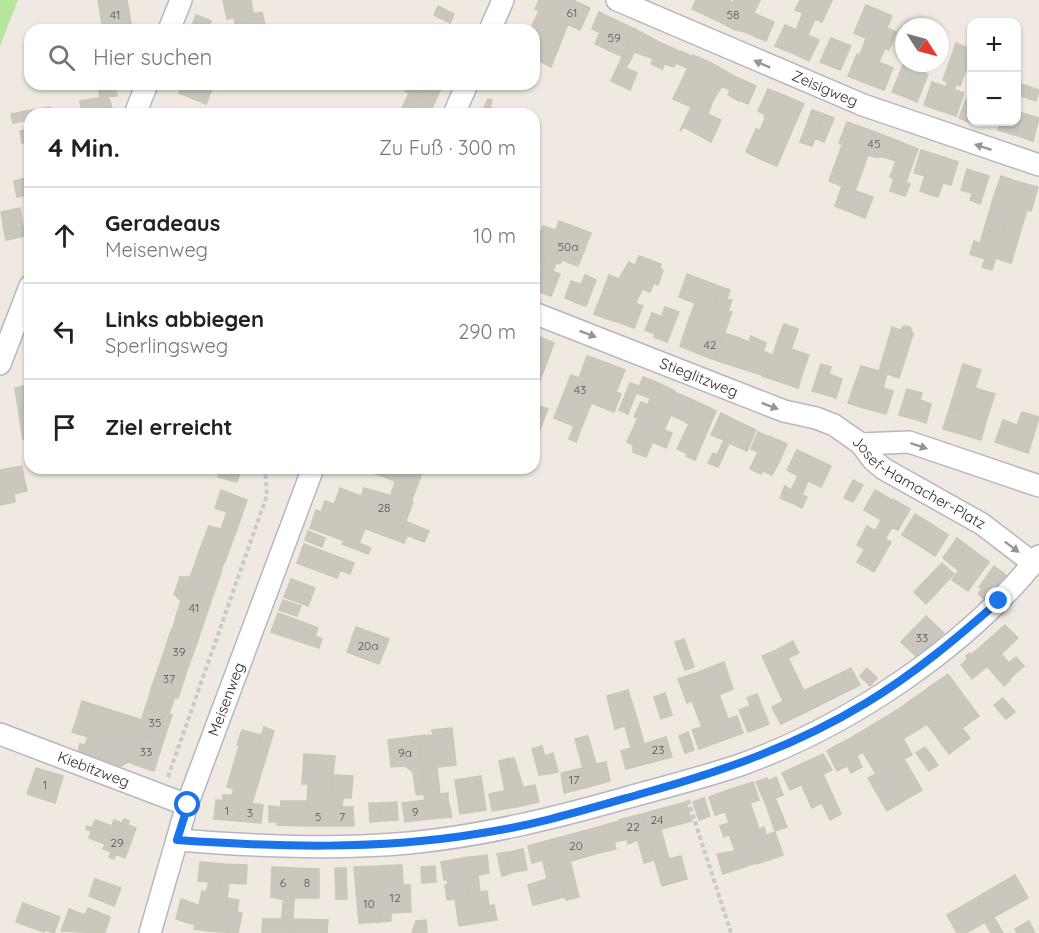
<!DOCTYPE html>
<html lang="de">
<meta charset="utf-8">
<style>
:root{--surface:#fff;--page:#f2f2f2;--text:#222;--muted:#767676;--line:#e0e0e0}
body{margin:0;font-family:Quicksand,sans-serif;background:var(--page);color:var(--text)}
.controls{position:absolute;right:18px;top:18px;display:grid;overflow:hidden;border-radius:12px;box-shadow:0 2px 4px #0004}
.controls button{width:54px;height:54px;display:grid;place-items:center;padding:0;border:0;border-bottom:2px solid var(--line);background:var(--surface);color:var(--text);font:30px sans-serif}
.compass{position:absolute;left:895px;top:18px;width:54px;height:54px;border-radius:50%;background:var(--surface);box-shadow:0 2px 4px #0004;rotate:126deg}
.stop{position:absolute;width:18px;height:18px;margin:-14px;border:4px solid #1a73e8;border-radius:50%;background:#fff}
.stop.end{background:#1a73e8;border-color:#fff;box-shadow:0 2px 6px #0008}
.list{margin:0;padding:0;list-style:none}
h2{display:flex;justify-content:space-between;align-items:center;height:78px;margin:0;padding:0 24px;font-size:26px}
h2 small{font-size:20px;font-weight:400;color:var(--muted)}
.list li{display:grid;grid-template-columns:39px 1fr auto;gap:18px;align-items:center;box-sizing:border-box;height:96px;padding:0 24px;border-top:2px solid var(--line)}
.list b{display:block;font-size:22px;white-space:nowrap}
.list p{margin:0;font-size:20px;white-space:nowrap;color:var(--muted)}
.list em{font-size:20px;font-style:normal;color:var(--muted)}
.icon{flex:none;width:33px;height:33px;fill:none;stroke:currentColor;stroke-width:2;stroke-linecap:round;stroke-linejoin:round}
.map{position:relative;flex:none;width:1039px;height:933px;overflow:hidden}
.search{position:absolute;background:var(--surface);box-shadow:0 2px 4px #0004;left:24px;top:24px;width:516px;height:66px;display:flex;align-items:center;gap:15px;box-sizing:border-box;padding:0 21px;border-radius:18px;color:var(--muted);font-size:22px}
.panel{position:absolute;background:var(--surface);box-shadow:0 2px 4px #0004;left:24px;top:108px;width:516px;height:366px;border-radius:18px}
.map>svg:first-child{display:block}
</style>
<div class="map">
<svg width="1039" height="933" viewBox="0 0 1039 933">
<rect width="100%" height="100%" fill="#efe9e1"/>
<path fill="#b6e59e" d="M0,0h18l-18,46z"/>
<path fill="#cbc7bf" stroke="#cbc5ba" stroke-width="1.5" d="M98,0h29l5,29 -29,1z
M223,0h28l2,14 -26,5z
M539,0h22l-8,17 -18,-8z
M561,0h12l17,8 -10,22 -27,-13z
M696,0h31l3,1 -10,21 -28,-13z
M734,0h26l-15,32 -10,-2 10,-21 -12,-6z
M800,0h15l-14,32 -5,-2 7,-17 -8,-3z
M815,0h17l-10,22 -7,-3 -7,16 -7,-3z
M730,1l15,8 -10,21 -15,-8z
M866,5l26,11 -18,44 -14,-5 6,-17 -12,-5z
M438,6l16,8 -4,9 -16,-8z
M539,11l14,6 -16,36 -3,-2v-21h-4z
M262,12l4,18h-30l-2,-13z
M599,12l8,4 -7,17 -8,-4z
M754,13l11,5 -9,19 -11,-5z
M196,15l15,6 -3,8 -15,-6z
M607,16l28,13 -12,28 -28,-13z
M553,17l15,7 -17,43 -17,-9z
M765,18l9,4 -8,19 -10,-4z
M785,25l16,7 -9,21 -17,-7z
M887,28l9,4 -7,18 -4,-2 -6,14 -5,-2z
M635,29l26,14 -7,16 -28,-10z
M801,32l18,8 -10,21 -17,-8z
M831,38l10,4 -11,24 -10,-4z
M841,42l10,4 -11,24 -10,-4z
M661,43l11,5 -10,21 -11,-5z
M956,43l7,3 -14,42 -3,-1 2,-5 -5,-2z
M963,46l9,3v17l-4,-2 -8,22 -4,-2 -2,6 -5,-2z
M672,48l9,4 -7,15 -9,-3z
M626,49l8,4 -8,15 11,5 -7,17 -19,-9z
M681,51l12,6 -6,11 -11,-5z
M857,54l17,6 -9,23 -17,-7z
M693,55l18,8 -9,21 -18,-8z
M874,60l19,8 -9,22 -19,-7z
M711,63l25,14 -6,13 -8,-4 -9,14 -5,14 13,6 -10,22 -27,-15 -4,4z
M903,65l11,4 -11,27 -11,-4z
M914,69l14,5 -11,28 -14,-6z
M684,76l18,8 -11,23 -18,-8z
M736,77l11,5 -8,19 -11,-6z
M747,82l9,4 -8,18 -9,-4z
M932,82l17,6 -8,23 -17,-6z
M183,84h31l-8,20 -27,-11z
M408,84l30,11 -4,9 -29,-13z
M414,84h23l5,2 -4,9z
M1021,84l9,3 -3,11 -10,-3z
M115,85l2,11 -17,1 -2,-9z
M1030,87l9,3 -3,11 -9,-3z
M949,88l15,5 -8,23 -15,-5z
M768,89l18,7 -26,63 -14,-7 10,-23 4,1 5,-11 -1,-5 -6,-3z
M409,93l25,11 -4,10h-31z
M108,96l6,18h-32l-2,-13z
M786,96l18,8 -10,22 -18,-7z
M488,99l4,1 -2,7 15,7h-24z
M966,99l6,2v21h6l-2,3 -17,-7z
M50,107l1,7h-21v27l-8,2 -2,-12 9,-1 -3,-19z
M812,110l12,4 -12,32 -12,-4z
M26,111l2,9 -15,3 -2,-9z
M1016,111l6,2 -7,22 -17,-5 3,-8h15z
M1022,113l17,5 -6,23 -18,-6z
M824,114l10,4 -10,24 -9,-4z
M776,119l18,7 -17,40 -17,-7z
M847,122l17,6 -8,22 -17,-7z
M864,128l27,10 -7,19h-10l-18,-7z
M891,138l12,5 -7,18 -12,-4z
M903,143l15,6 -12,33 -16,-5z
M842,145l14,5 -14,36 -13,-5z
M856,150l12,5 -13,36 -13,-5z
M921,150l19,6 -12,38 -8,-3 5,-15 -11,-3z
M940,156l18,6 -7,23 -8,-2 -5,14 -10,-3z
M967,169l12,4 -7,20 -11,-3z
M979,173l10,3 -9,28 -10,-4z
M1001,176l18,6 -7,23 -19,-6z
M30,177v17l-13,3 -3,-16z
M894,178l16,6 -5,12 -15,-5z
M1019,182l19,5 -7,24 -19,-6z
M842,186l31,11 -8,21 -30,-12z
M993,199l19,6 -14,44 -18,-6z
M1012,205l15,5 -16,53 -16,-5z
M20,208l3,18 -19,4 -3,-18z
M559,221l32,12 -13,33 -16,-6 -2,4 -4,-1 -3,8 -11,-4z
M23,226l2,10 -19,4 -2,-10z
M543,226l12,4 -13,37 -8,-3v-15z
M974,241l24,8 -6,21 -10,-3 3,-8 -15,-5z
M639,256l22,8 -1,4 3,2 -5,15 -4,-2 -4,9 -8,-3 -6,14 -14,-5z
M629,262l6,3 -13,33 -19,-7 6,-16 10,4z
M542,267l18,7 -9,22 -17,-6z
M687,274l34,13 -16,44 -18,-6 8,-22 -16,-6z
M585,275l11,5 -10,26 -12,-4z
M571,281l9,3 -7,17 -8,-3z
M721,287l9,3 -3,9 5,1 -4,11 4,1 -9,25 -18,-6z
M603,291l19,7 -9,23 -19,-7z
M622,298l21,8 -9,22 -21,-8z
M665,307l14,5 -12,30 -13,-5z
M652,313l10,4 -7,17 -10,-4z
M784,324l14,5 -5,15 -15,-5z
M687,325l18,6 -8,22 -17,-7z
M904,326l6,1 3,7 -14,44 -20,-7 13,-44 8,3z
M705,331l18,6 -8,23 -18,-7z
M724,333l10,3 -10,27 -9,-3z
M536,335l18,8 -8,22 -12,-4z
M734,336l15,6 -9,26 -16,-5z
M751,336l15,7 -3,8 7,3 -8,21 -22,-7z
M778,339l15,5 -5,16 -15,-5z
M791,349l18,6 -4,11 -17,-6z
M770,354l18,6 -8,22 -18,-6z
M587,356l20,7 -31,79 -7,-3 5,-13 -20,-8 17,-43 8,3z
M788,360l17,6 -7,22 -18,-6z
M534,361l12,4 -12,30z
M607,363l18,7 -9,22 5,2 -7,18 -23,-9z
M821,364l10,3 -8,27 -11,-3z
M963,364l18,6 -6,18 -9,-3 -8,25 -8,-3z
M861,366l18,5 -12,38 -19,-6z
M25,370h5v42l-11,2 -4,-26 13,-3z
M879,371l8,3 -4,14 10,3 -7,23 -19,-5z
M829,374l13,5 -6,19 -13,-4z
M643,377l13,5 -6,16 -13,-5z
M656,382l19,9 -9,21 -18,-8z
M630,383l9,3 -11,28 -9,-4z
M966,385l9,3 -7,25 -10,-3z
M975,388l20,6 -8,24 -19,-5z
M907,389l15,4 -8,26 -15,-4z
M674,392l19,8 -9,21 -13,-6 -7,15 8,3 -6,15 -13,-6z
M693,400l15,7 -6,13 -15,-6z
M920,400l11,4 -5,19 -12,-4z
M641,402l25,10 -20,45 -13,-5v-7l-6,-3 11,-24 -4,-1z
M537,405l11,4 -10,26 -4,-2v-20z
M708,407l8,4 -21,49 -9,-4z
M950,407l18,6 -7,21 -18,-5z
M30,412v25l-7,2 -4,-25z
M1022,412l17,5 -4,14 -18,-6z
M721,413l18,9 -21,45 -10,-4 5,-10 4,2 7,-15 -13,-5z
M968,413l19,5 -6,22 -20,-6z
M687,414l15,6 -16,33 -9,-4 12,-25 -5,-3z
M1003,420l14,5 -7,22 -15,-5z
M739,422l17,8 -9,21 -18,-8z
M1017,425l18,6 -7,22 -18,-6z
M758,432l11,5 -8,16 -10,-4z
M769,436l9,4 -9,17 -8,-4z
M778,440l9,4 -8,18 -10,-5z
M797,450l17,8 -10,21 -17,-9z
M758,452l11,5 -8,17 -11,-5z
M769,457l10,5 -7,13 -9,-4z
M814,458l17,8 -10,21 -17,-8z
M22,466l2,12 -24,5v-13z
M221,468l20,2 -4,12 -19,-5z
M373,468h51l-10,26 -20,-8 1,-5 -24,-9z
M798,476l6,3 -12,24 -12,-5 5,-12 6,4z
M24,478l3,13 -13,3 1,8 -15,3v-22z
M804,479l4,2 -6,14 5,2 -5,11 -10,-5z
M853,480l10,5 -10,17 -9,-4z
M394,486l20,8 -3,8 -20,-8z
M340,488l21,8 -6,17 -21,-8z
M364,488l49,14 -7,19 6,3 -4,9 -53,-20z
M221,490l26,10 -9,26 -14,-5 3,-9 -12,-4z
M875,490l17,10 -11,20 -17,-10z
M893,499l17,10 -12,21 -6,-3 -7,12 -11,-6z
M325,501l83,32 -4,10 -83,-31z
M316,510l49,18 -7,18 -48,-18z
M915,514l15,9 -13,21 -15,-9z
M224,521l14,5 -10,27 -26,-9 7,-18 12,3z
M930,523l18,12 -13,21 -18,-12z
M412,524l17,7 -5,11 -17,-7z
M867,526l8,5 -11,18 -7,-4z
M308,531l17,7 -3,9 -17,-7z
M874,533l17,9 -17,30 -17,-10z
M957,538l16,12 -15,20 -15,-12z
M344,541l14,5 1,-3 12,5 -3,6 -26,-10z
M202,544l26,9 -3,9 -26,-10z
M304,544l50,19 -4,11 -10,-4 -3,8 -40,-15z
M973,550l16,12 -21,29 -16,-11z
M199,552l25,10 -3,8 -25,-9z
M196,561l26,9 -10,28 -35,-12 3,-9h10z
M942,563l12,11 -28,30 -12,-12z
M994,566l13,10 -19,26 -10,-8 4,-5 -3,-2z
M291,579l24,9 -7,18 -24,-9z
M177,586l35,12 -9,27 -27,-9 5,-15 -7,-7z
M283,600l18,6 -4,10 -18,-6z
M278,613l40,15 -3,8 7,3 -3,9 -48,-16z
M176,616l27,9 -3,8 -26,-8z
M926,616l18,17 -25,26 -18,-17z
M174,625l26,8 -3,10 -27,-9z
M1005,625l13,13 -17,16 -13,-14z
M356,627l33,12 -10,25 -32,-12z
M170,634l27,9 -10,27 -26,-9z
M684,639l10,28 -9,3 -10,-28z
M988,640l13,14 -18,16 -13,-14z
M793,641l6,12 -22,10 -5,-11z
M772,652l21,44 -10,5 -21,-45z
M970,653l13,17 -11,9 -11,-14 7,-7 -2,-2z
M1001,654l16,18 -7,7 -17,-19z
M1016,657l8,9 -7,6 -8,-9z
M788,658l16,33 -11,5 -16,-33z
M993,660l17,20 -6,6 -17,-20z
M161,661l26,9 -9,28 -27,-9z
M724,662l9,27 -14,6 9,24 9,-3 6,17 -22,8 -25,-68z
M851,668l9,17 -10,5 -9,-17z
M867,668l10,10 -7,8 -10,-10z
M696,673l25,68 -22,8 -7,-19 10,-3 -10,-26 -5,2 -9,-24z
M841,673l9,17 -48,24 -9,-18z
M948,674l10,14 -17,12 -10,-14z
M931,686l10,14 -20,16 -11,-15z
M958,688l21,28 -17,12 -21,-28z
M151,689l24,8 -3,8 -23,-8z
M628,690l10,32 -23,7 -8,-33z
M665,693l7,22 -11,4 -7,-22z
M757,694l12,30 -10,4 -12,-30z
M793,696l9,18 -21,10 -9,-17z
M149,697l23,8 -3,9 -23,-8z
M1003,698l12,14 -9,7 -12,-14z
M941,700l29,38 -21,16 -28,-38z
M82,701l60,19 -2,5 12,4 -3,9 -71,-23z
M910,701l17,23 -11,7 -16,-23z
M146,706l26,9 -9,27 -14,-4 3,-9 -12,-4z
M750,706l9,22 -11,4 -9,-22z
M900,708l16,23 -13,8 -14,-24z
M78,715l59,19 -9,28 -10,6 -40,-15 2,-9 5,1 3,-8 -16,-5z
M889,715l10,16 -20,12 -10,-16z
M638,722l6,22 -13,4 -6,-22z
M264,727l10,4 -10,33 -11,-3z
M869,727l10,16 -21,12 -9,-16z
M452,728l4,37 -19,2 3,27 8,-1v7l-23,4 -7,-68 15,-1 -1,-5z
M242,730l19,5 -5,16 -19,-6z
M899,731l13,24 -8,4 18,31 -12,7 -31,-54z
M688,732l6,18 -9,3 -6,-17z
M137,734l26,8 -9,29 -26,-9z
M418,736l5,35 -10,1 -8,-6 -14,1 -3,-27z
M588,736l8,28 10,-2 4,19 -22,6 -13,-48z
M666,737l6,20 -23,6 -5,-19z
M849,739l13,28 -11,6 -14,-28z
M879,743l31,54 -23,14 -19,-33 8,-4 -13,-22z
M644,744l5,19 -23,6 -5,-18z
M837,745l10,21 -10,5 -10,-20z
M239,746l17,5 -16,51 -17,-1v-6h9l2,-6 -7,-2z
M542,746l7,28 -10,1 -7,-26z
M925,747l13,18 -9,6 -13,-18z
M553,753l5,19 -9,2 -5,-18z
M304,754l31,2 -2,19 -6,-1 -1,10h-4l-5,24h-10l1,-24h-6z
M823,754l9,16 -21,10 -8,-17z
M514,758l9,29 -10,2 -6,-30z
M507,759l6,30 -8,2 -6,-30z
M253,761l11,3 -12,39 -12,-1z
M803,763l8,17 -21,10 -8,-17z
M36,768l27,8 -8,27 -28,-9z
M583,768l5,19 -24,6 -3,-20z
M423,771l2,23 -7,1 -2,-1 -3,-22z
M327,774l6,1 -3,32 -13,1 5,-24h4z
M823,774l18,40 -11,6 -19,-40z
M333,775l20,1 -2,22h-8l-1,9h-12z
M481,776l5,34 -13,2 -5,-34z
M776,777l7,18 -8,3 -7,-17z
M468,778l5,34 -13,2 -5,-34z
M767,778l9,22 -10,5 -10,-23z
M811,780l11,23 -10,5 -11,-24z
M753,782l6,18 -9,3 9,26 -13,5 -15,-45z
M535,785l4,17 -23,5 -3,-18z
M513,789l3,18 -24,4 -3,-17z
M731,789l6,19 -22,7 -6,-18z
M704,798l6,18 -11,4 -6,-18z
M216,800l24,2 -2,19 -24,-2z
M426,800l2,19 -23,3 -3,-19z
M448,800l4,17 -24,2 -3,-15z
M776,800l11,27 -12,4 -9,-26z
M281,801h26v25l-30,-1z
M240,802l23,3 -2,18 -23,-2z
M397,802l1,18 -17,1 -2,-18z
M686,802l6,19 -19,5 -6,-19z
M369,803h10l2,18 -11,1z
M269,806l9,1 -1,15h-8z
M330,807h23l1,19h-24z
M330,807v19h-23v-18z
M667,807l6,19 -26,7 -5,-19z
M737,808l19,55 -33,11 -6,-20 18,-3 -6,-17 -5,3 -4,-11 9,-3 -4,-11z
M642,814l5,19 -23,7 -5,-20z
M124,819l5,2 -1,4 8,3 -5,14 -39,-14 3,-8 17,6 2,-6 8,3z
M619,821l5,19 -10,2 2,7 -14,3 -7,-24z
M87,826l44,16 -6,16 -9,-4 -2,5 -5,-2 2,-5 -8,-3 2,-5 -16,-6 2,-7 -5,-2z
M764,827l2,8 9,-3 8,23 -26,9 -11,-30z
M595,828l7,24 -45,13 -7,-25z
M661,830l8,29 12,-3 6,23 -25,7 -15,-53z
M647,833l8,27 -11,3 -6,-23 -10,4 -1,-5z
M550,840l5,17 -23,6 -4,-17z
M523,849l4,21 -17,3 -4,-20z
M506,852l4,22 -8,2 -5,-22z
M487,855l2,18 -11,2 2,17 7,-1 2,15 5,-1 3,15 -25,4 -9,-66z
M555,857l10,40 -32,8 -5,-20 19,-6 -4,-18z
M463,858l9,66 -13,2 -4,-27 -8,1 -2,-15h3l-1,-5h-3l-3,-18z
M570,861l9,36 -13,3 -9,-35z
M200,862l23,2 -7,47 -8,20 -14,-2 8,-38 4,1 3,-10 -11,-1z
M223,864l24,1 -1,19 -17,-1 -2,15 12,2 -2,12 5,1 -4,20 -30,-2 8,-20z
M402,865l1,20h7l1,27 -20,1v8l-11,1 -2,-56z
M378,866l2,56 -21,1 -5,-56z
M435,866l1,16 -14,1 -1,-16z
M272,867l23,1 -1,34 -23,-5z
M295,868l24,1v29h-25z
M335,868h11l1,31h-11z
M1015,875l13,23 -34,19 -13,-22z
M95,879l26,9 -7,18 -25,-10z
M981,895l13,22 -28,16h-9l-10,-18z
M181,899l17,6 -3,20 -19,-6z
M283,902h11l-1,17 -11,-1z
M23,903l37,14 -6,16 -9,-3 -1,2 -28,-10z
M88,908l22,9 -5,15 -39,-14 3,-9 16,6z
M994,917l9,16h-12l-6,-11z
M66,918l38,14 -1,1 -42,-2z
M263,919h30v14h-31z
M293,919l35,1 -1,13h-34z
M426,920l1,13h-15l4,-12z
M1029,921l6,12h-18l-2,-4z"/>
<g fill="none" stroke-linecap="round" stroke-linejoin="round">
<defs>
<g id="street">
<path id="s1" d="M617,0l246,105 176,60"/>
<path d="M169,30l12,-30"/>
<path d="M490,30l13,-30"/>
<path d="M135,114l12,-30"/>
<path d="M454,114l13,-30"/>
<path id="s2" d="M534,313l250,98 32,7 18,7 27,19 12,16 11,9 98,55 51,39"/>
<path d="M0,364l30,-78"/>
<path d="M861,444l48,-2 130,44"/>
<path id="s3" d="M0,734l187,71"/>
<path d="M177,840c76,6 155,10 232,3 72,-7 142,-24 213,-44 39,-11 79,-21 118,-34 109,-39 227,-118 299,-209"/>
<path id="s4" d="M150,933l37,-128 126,-337"/>
</g>
</defs>
<use href="#street" stroke="#b4b7c1" stroke-width="24"/>
<path stroke="#c9c9c9" stroke-width="4" stroke-dasharray="4.5 3" stroke-linecap="butt" d="M168,777l99,-282 -2,-27
M688,800l43,133"/>
<use href="#street" stroke="#fff" stroke-width="21"/>
</g>
<defs><path id="oneway-solid" d="M-6-.8H1V-3.2L6.5 0L1 3.2V.8H-6Z" transform="scale(1.5)"/></defs>
<g fill="#969696">
<use href="#oneway-solid" transform="translate(762 64) rotate(-156)"/>
<use href="#oneway-solid" transform="translate(983 147) rotate(-162)"/>
<use href="#oneway-solid" transform="translate(588 334) rotate(21)"/>
<use href="#oneway-solid" transform="translate(770 406) rotate(21)"/>
<use href="#oneway-solid" transform="translate(919 446) rotate(18)"/>
<use href="#oneway-solid" transform="translate(1012 547) rotate(37)"/>
</g>
<g fill="none" stroke-linecap="round" stroke-linejoin="round">
<path stroke="#1a73e8" stroke-width="8" d="M188,805l-11,35c100,7 200,10 299,-6 57,-8 112,-25 168,-41 79,-22 151,-47 222,-90 48,-29 91,-65 133,-102"/>
</g>
<g text-anchor="middle" stroke-width="5" stroke-linejoin="round" paint-order="stroke">
<g font-size="12" fill="#555452">
<text x="572" y="17">61</text>
<text x="115" y="19">41</text>
<text x="733" y="19">58</text>
<text x="614" y="42">59</text>
<text x="874" y="148">45</text>
<text x="568" y="251">50a</text>
<text x="710" y="349">42</text>
<text x="580" y="394">43</text>
<text x="384" y="512">28</text>
<text x="194" y="612">41</text>
<text x="922" y="642">33</text>
<text x="368" y="650">20a</text>
<text x="179" y="656">39</text>
<text x="169" y="683">37</text>
<text x="155" y="727">35</text>
<text x="658" y="754">23</text>
<text x="146" y="756">33</text>
<text x="405" y="757">9a</text>
<text x="574" y="784">17</text>
<text x="45" y="789">1</text>
<text x="227" y="815">1</text>
<text x="415" y="816">9</text>
<text x="250" y="817">3</text>
<text x="318" y="821">5</text>
<text x="342" y="821">7</text>
<text x="657" y="824">24</text>
<text x="633" y="831">22</text>
<text x="117" y="847">29</text>
<text x="576" y="850">20</text>
<text x="283" y="887">6</text>
<text x="307" y="887">8</text>
<text x="395" y="902">12</text>
<text x="369" y="908">10</text>
</g>
<g font-size="15" fill="#2e2e2e" stroke="#fff">
<text dy="5" stroke="none"><textPath href="#s1" startOffset="226">Zeisigweg</textPath></text>
<text dy="5" stroke="none"><textPath href="#s2" startOffset="177">Stieglitzweg</textPath></text>
<text dy="5" stroke="none"><textPath href="#s2" startOffset="424">Josef-Hamacher-Platz</textPath></text>
<text dy="5" stroke="none"><textPath href="#s4" startOffset="246">Meisenweg</textPath></text>
<text dy="5" stroke="none"><textPath href="#s3" startOffset="100">Kiebitzweg</textPath></text>
</g>
</g>
</svg>
<div class="controls">
<button>+</button>
<button>−</button>
</div>
<svg class="compass" viewBox="-18 -18 36 36"><path d="M0-13l5 13h-10z" fill="#e53935"/><path d="M0 13l5-13h-10z" fill="#767676"/></svg>
<div class="stop" style="left:188px;top:805px"></div>
<div class="stop end" style="left:999px;top:601px"></div>
<div class="search"><svg class="icon" aria-label="search" viewBox="0 0 24 24"><circle cx="10" cy="10" r="6"/><path d="M15 15l6 6"/></svg>Hier suchen</div>
<section class="panel">
<h2>4 Min.<small>Zu Fuß · 300 m</small></h2>
<ul class="list">
<li><svg class="icon" aria-label="ahead" viewBox="0 0 24 24"><path d="M12 20V5M6 11l6-6 6 6"/></svg><div><b>Geradeaus</b><p>Meisenweg</p></div><em>10 m</em></li>
<li><svg class="icon" aria-label="left" viewBox="0 0 24 24"><path d="M17 20v-9H6M10 6l-5 5 5 5"/></svg><div><b>Links abbiegen</b><p>Sperlingsweg</p></div><em>290 m</em></li>
<li><svg class="icon" aria-label="arrive" viewBox="0 0 24 24"><path d="M6 21V4h12l-3 4 3 4H6"/></svg><div><b>Ziel erreicht</b></div></li>
</ul>
</section>
</div>
